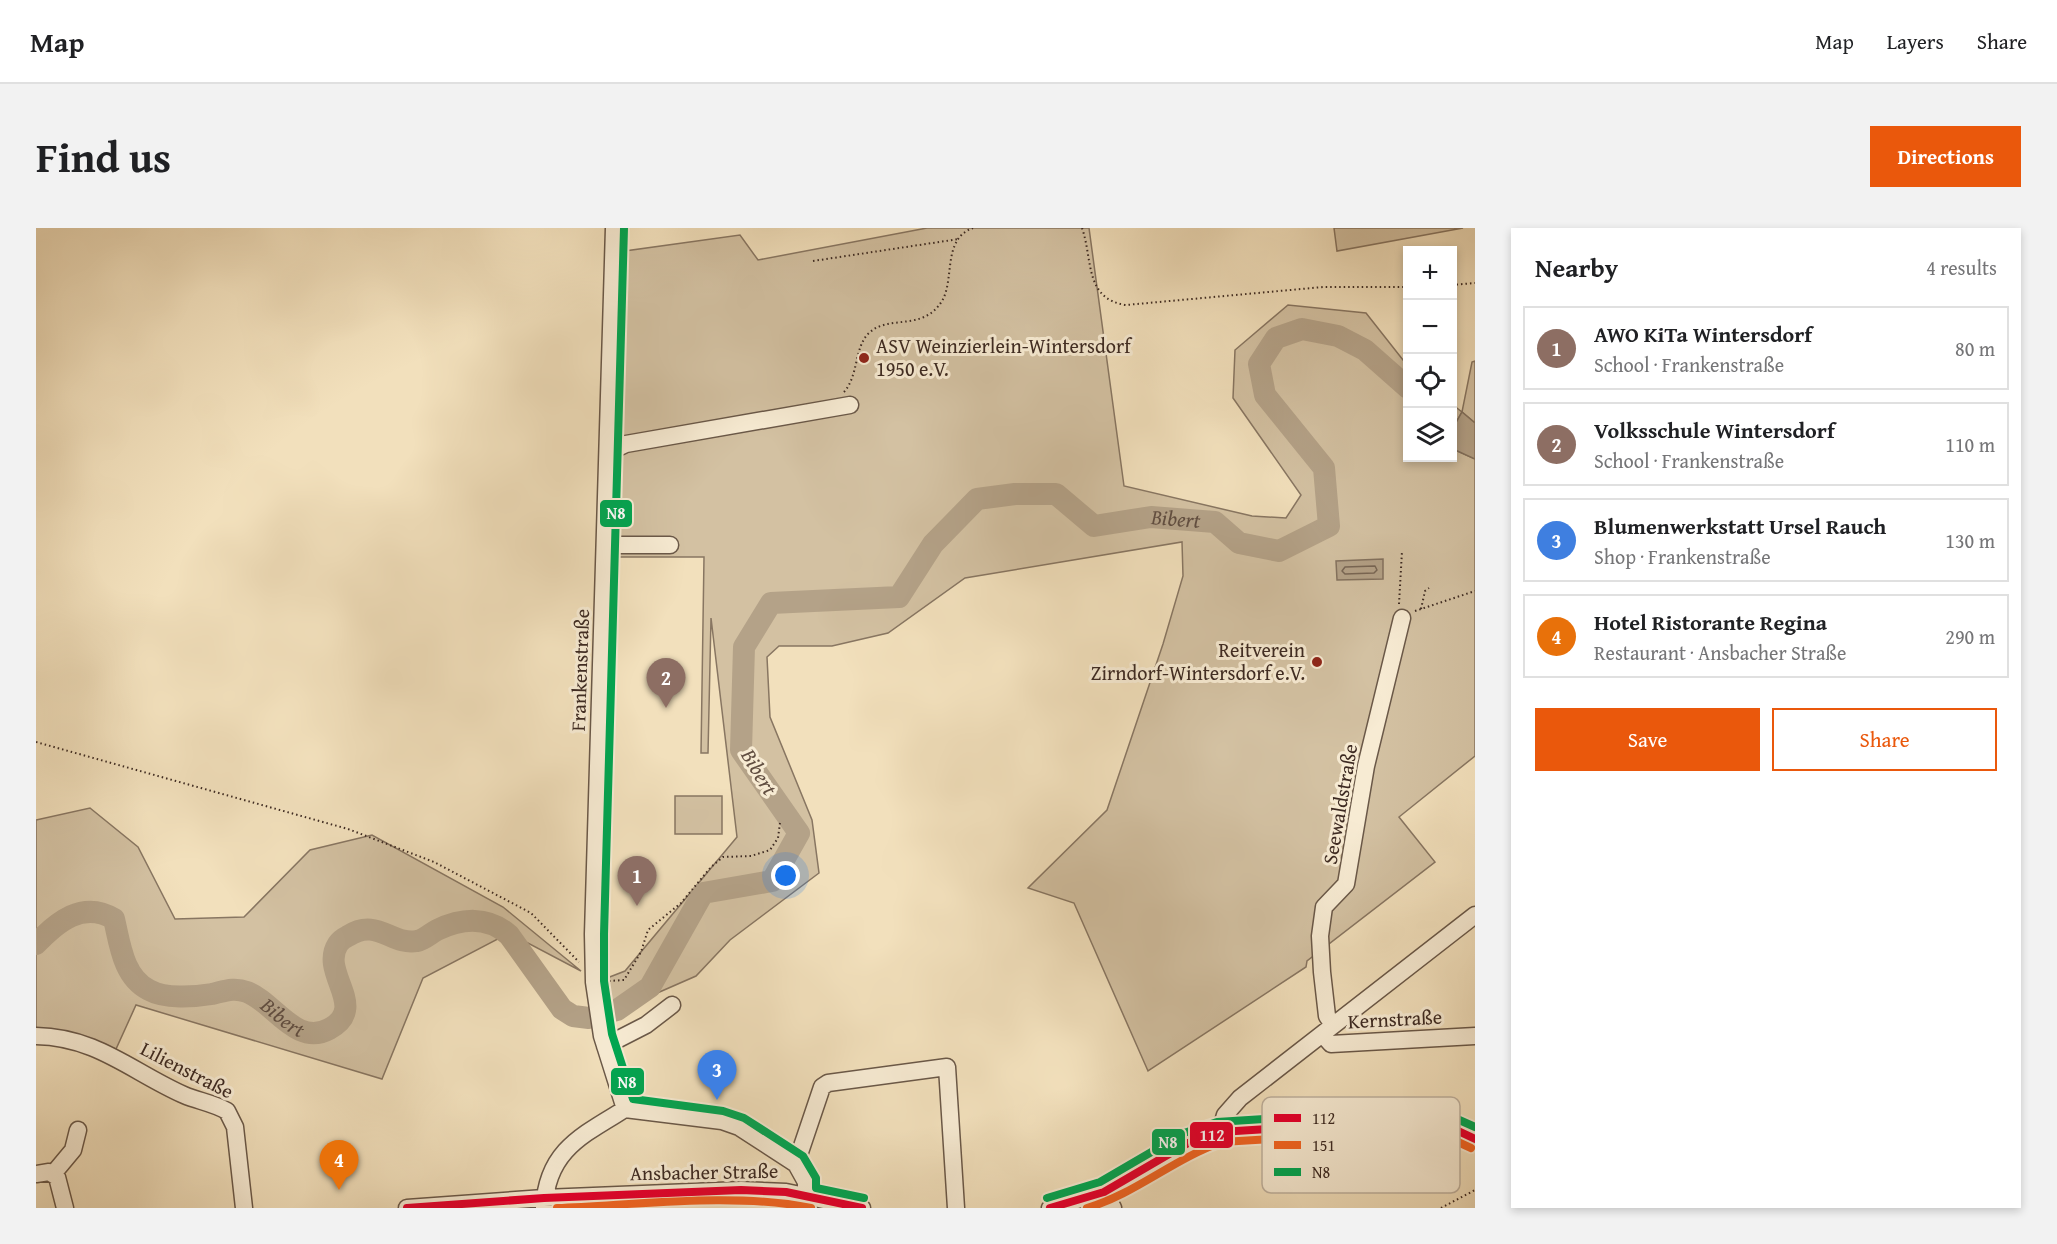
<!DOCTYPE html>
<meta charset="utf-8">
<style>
:root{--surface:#fff;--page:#f2f2f2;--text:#202124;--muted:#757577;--line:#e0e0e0;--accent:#ea580c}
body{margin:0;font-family:"Gentium Book Plus",serif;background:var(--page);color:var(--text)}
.controls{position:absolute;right:18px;top:18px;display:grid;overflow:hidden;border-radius:0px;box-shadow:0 3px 9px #0003}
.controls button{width:54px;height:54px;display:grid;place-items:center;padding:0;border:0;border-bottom:2px solid var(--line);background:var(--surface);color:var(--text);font:30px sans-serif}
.you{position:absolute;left:750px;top:648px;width:21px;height:21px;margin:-15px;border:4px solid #fff;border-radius:50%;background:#1a73e8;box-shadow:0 0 0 9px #1a73e833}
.badge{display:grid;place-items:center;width:39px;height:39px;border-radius:50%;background:var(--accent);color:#fff;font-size:20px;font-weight:700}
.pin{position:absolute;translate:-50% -50px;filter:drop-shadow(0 2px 3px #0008)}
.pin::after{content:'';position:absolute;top:32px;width:21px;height:18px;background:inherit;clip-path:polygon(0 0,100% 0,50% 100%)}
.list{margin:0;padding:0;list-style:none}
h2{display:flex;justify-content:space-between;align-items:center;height:78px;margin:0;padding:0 24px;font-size:26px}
h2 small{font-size:20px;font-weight:400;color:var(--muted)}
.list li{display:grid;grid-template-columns:39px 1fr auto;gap:18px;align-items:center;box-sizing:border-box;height:84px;margin:0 12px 12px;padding:0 12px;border:2px solid var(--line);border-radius:0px}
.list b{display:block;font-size:22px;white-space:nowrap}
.list p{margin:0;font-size:20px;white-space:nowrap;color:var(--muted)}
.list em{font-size:20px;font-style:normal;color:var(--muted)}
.actions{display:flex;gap:12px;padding:18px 24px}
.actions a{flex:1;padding:14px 0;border:2px solid var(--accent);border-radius:0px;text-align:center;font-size:21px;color:var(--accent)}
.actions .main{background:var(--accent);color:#fff}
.icon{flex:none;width:33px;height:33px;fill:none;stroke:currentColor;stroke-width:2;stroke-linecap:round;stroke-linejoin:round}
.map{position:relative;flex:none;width:1439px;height:980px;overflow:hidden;border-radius:0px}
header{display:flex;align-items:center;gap:36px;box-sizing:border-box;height:84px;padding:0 30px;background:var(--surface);border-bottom:2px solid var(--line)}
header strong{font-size:28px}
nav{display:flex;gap:33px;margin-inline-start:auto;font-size:21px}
.intro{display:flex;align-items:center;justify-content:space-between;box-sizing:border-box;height:144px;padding:0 36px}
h1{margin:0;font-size:42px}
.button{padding:15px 27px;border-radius:0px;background:var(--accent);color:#fff;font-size:21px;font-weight:700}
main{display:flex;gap:36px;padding:0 36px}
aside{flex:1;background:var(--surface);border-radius:0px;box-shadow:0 3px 9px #0003}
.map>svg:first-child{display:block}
</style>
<header>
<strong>Map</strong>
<nav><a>Map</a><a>Layers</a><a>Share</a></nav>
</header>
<div class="intro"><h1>Find us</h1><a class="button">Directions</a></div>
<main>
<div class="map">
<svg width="1439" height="980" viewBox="0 0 1439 980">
<rect width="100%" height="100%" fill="#f2e0bc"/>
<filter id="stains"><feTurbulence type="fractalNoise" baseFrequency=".00333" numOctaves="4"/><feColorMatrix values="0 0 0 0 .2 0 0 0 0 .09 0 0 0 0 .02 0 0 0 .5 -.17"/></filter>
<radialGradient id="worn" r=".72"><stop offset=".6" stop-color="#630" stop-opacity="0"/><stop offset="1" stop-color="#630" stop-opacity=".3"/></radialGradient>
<path fill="#d3c1a2" stroke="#887662" stroke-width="1.5" d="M891,0h162l35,258 128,30 34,2 15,-23 -68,-97 2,-48 53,-45 78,8 41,52 1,93h44l1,-9 22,10v297l-76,61 36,45 -128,99 -1,6 -158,104 -74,-168 -46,-15 79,-78 56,-166 20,-68 -1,-34 -217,36 -77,55 -56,13h-53l-12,11 3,60 42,103 7,53 -89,67 -34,36 -41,18 -41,26 -7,-42 18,-7 112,-134 -26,-219 -3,135h-7l3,-196h-89l10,-306 115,-16 18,25z
M1298,0h129l-126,23z
M1439,133v62l-13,-11 -9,16v-23l9,7 10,-50z
M639,568h47v38h-47z
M54,580l48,39 37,72 69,-2 66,-67 62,-15 131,72 78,64 -72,-38 -86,45 -41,101 -246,-74 -20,44 -48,-15 -32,-3v-211z"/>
<path fill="#b4a288" stroke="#84725f" stroke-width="1.5" d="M1426,184l13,11v36l-22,-10v-21z
M1347,331v20l-46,1 -1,-19z"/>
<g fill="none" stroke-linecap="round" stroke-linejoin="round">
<path stroke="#786655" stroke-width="1.5" d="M1339,338l2,4 -3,3 -29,1 -3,-3 3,-4z"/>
<path stroke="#b4a288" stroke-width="22" id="s1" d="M0,716c21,-22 47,-44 78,-25 6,25 9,58 35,71 16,9 45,7 63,4 13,-3 22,-7 35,-2 27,10 49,55 82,37 41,-22 -10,-56 9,-85 2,-3 6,-6 10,-8 29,-19 44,10 69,5 7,-1 14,-8 20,-11 25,-12 51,-14 72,5l53,74 11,7 16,2 28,-8 33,-23 53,-94 69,-12 27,-48 -58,-83 3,-103 27,-44 128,-6 34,-53 44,-45 38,-5h41l38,32 57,-9 64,5 24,21 40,8 50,-25 -5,-58 -59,-73 -6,-31 17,-26 26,-9 36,7 27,14 43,38"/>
<defs>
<path id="minor" d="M578,0l-21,706 1,48 8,54 23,73
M573,224l17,-8 224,-39
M570,317h64
M1297,797l-6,-9 -5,-44 -2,-36 4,-29 22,-23 20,-118 36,-148
M1286,806l9,10 144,-8
M0,808c61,1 96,36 148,59 14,6 29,8 43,16l8,16 9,81
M569,818l41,-21 26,-20
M1184,904l5,-17 15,-17 235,-183
M760,936l26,-77 6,-4 119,-16 9,141
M0,946l13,-2 8,5 8,31
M17,946l20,-24 5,-20
M1068,964l9,16
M371,980l137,-10 197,-8 45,2 76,16
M508,980c3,-57 37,-72 81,-99l97,12 17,6 57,37 10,18v15
M749,980l1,-16
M1014,980l54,-16 84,-49 32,-11 190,-12 27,1 38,18"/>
</defs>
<use href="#minor" stroke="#6a5848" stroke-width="19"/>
<path stroke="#3d2a22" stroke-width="2" stroke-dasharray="1.5 3" stroke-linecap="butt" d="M1046,0c11,31 2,71 44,77l197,-18h85
M777,33l146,-22
M1416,57l23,-2
M808,164c15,-17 10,-45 25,-59 20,-19 54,-1 73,-32 13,-22 0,-62 31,-73
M1363,376l3,-53
M1385,381l4,-18 4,-3
M1379,383l60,-20
M0,514l312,87 86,33 97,51 48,49
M573,753l15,-1 17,-28 7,-22 33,-27 30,-36 12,-10 28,-1 19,-6 8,-12 2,-15
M1405,980l34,-18"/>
<use href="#minor" stroke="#f7ebd3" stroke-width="16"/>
<defs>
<path id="bus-1" d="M371,980l137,-10 197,-8 45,2 76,16
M1014,980l54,-16 84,-49 32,-11 190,-12 27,1 38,18"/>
<path id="bus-2" d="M521,980c79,-3 178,-16 254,0
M1051,980c48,-14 86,-49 135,-66l188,-11h24l37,17"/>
<path id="bus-3" d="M588,0l-20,706v47l8,53 21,65 90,12 21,7 59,38 13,22v10l48,10
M1011,970l53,-16 84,-49 33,-11 193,-12 29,1 36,16"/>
</defs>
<use href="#bus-1" stroke="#f7ebd3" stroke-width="12"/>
<use href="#bus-2" stroke="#f7ebd3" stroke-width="12"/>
<use href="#bus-3" stroke="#f7ebd3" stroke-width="12"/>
<use href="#bus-1" stroke="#e4002b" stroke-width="8"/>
<use href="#bus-2" stroke="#f26522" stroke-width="8"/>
<use href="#bus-3" stroke="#00a651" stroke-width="8"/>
</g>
<g fill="#8f2418" stroke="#f7ebd3" stroke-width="2">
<circle cx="828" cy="130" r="6"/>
<circle cx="1281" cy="434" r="6"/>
</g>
<g text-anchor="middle" stroke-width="6" stroke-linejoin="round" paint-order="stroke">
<g font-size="20" fill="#3d2a22" stroke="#f7ebd3" text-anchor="start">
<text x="840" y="125">ASV Weinzierlein-Wintersdorf<tspan x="840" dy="23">1950 e.V.</tspan></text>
<text x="1269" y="429" text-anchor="end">Reitverein<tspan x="1269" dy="23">Zirndorf-Wintersdorf e.V.</tspan></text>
</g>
<g font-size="20" fill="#3d2a22" stroke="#f7ebd3">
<text transform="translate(544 442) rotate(-88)" y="7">Frankenstraße</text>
<text transform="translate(1304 576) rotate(-80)" y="7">Seewaldstraße</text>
<text transform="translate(1359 791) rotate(-3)" y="7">Kernstraße</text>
<text transform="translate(151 842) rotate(27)" y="7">Lilienstraße</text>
<text transform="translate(668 944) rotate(-1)" y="7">Ansbacher Straße</text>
</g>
<g font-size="21" font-style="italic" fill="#614e41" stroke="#f7ebd3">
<text dy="7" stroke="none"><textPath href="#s1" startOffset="1791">Bibert</textPath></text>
<text transform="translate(723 544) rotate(59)" y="7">Bibert</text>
<text dy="7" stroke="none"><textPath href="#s1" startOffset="316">Bibert</textPath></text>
</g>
</g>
<rect x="1226" y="869" width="198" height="96" rx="9" fill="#f7ebd3" stroke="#bfb19e" stroke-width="1.5"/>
<rect x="1238" y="886" width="27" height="8" fill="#e4002b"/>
<rect x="1238" y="913" width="27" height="8" fill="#f26522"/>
<rect x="1238" y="940" width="27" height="8" fill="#00a651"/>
<g font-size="16" fill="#3d2a22">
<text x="1276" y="896">112</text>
<text x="1276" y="923">151</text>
<text x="1276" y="950">N8</text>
</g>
<g stroke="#f7ebd3" stroke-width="2">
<rect x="563" y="271" width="34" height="29" rx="6" fill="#00a651"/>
<rect x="574" y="839" width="35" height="29" rx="6" fill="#00a651"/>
<rect x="1153" y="893" width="45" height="28" rx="6" fill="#e4002b"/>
<rect x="1115" y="900" width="35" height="28" rx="6" fill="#00a651"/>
</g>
<g font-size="16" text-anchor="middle" font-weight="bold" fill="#fff">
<text x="580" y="291">N8</text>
<text x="591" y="860">N8</text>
<text x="1176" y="913">112</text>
<text x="1132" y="920">N8</text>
</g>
<rect width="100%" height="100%" filter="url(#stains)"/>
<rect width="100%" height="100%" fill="url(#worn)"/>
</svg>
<div class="controls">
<button>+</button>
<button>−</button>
<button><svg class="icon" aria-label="locate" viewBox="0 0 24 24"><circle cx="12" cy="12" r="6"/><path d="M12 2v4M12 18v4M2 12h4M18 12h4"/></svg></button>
<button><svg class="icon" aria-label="layers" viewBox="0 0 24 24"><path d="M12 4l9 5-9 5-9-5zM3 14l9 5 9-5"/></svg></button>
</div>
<div class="you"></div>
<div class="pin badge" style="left:601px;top:678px;background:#8d6e63">1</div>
<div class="pin badge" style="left:630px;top:480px;background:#8d6e63">2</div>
<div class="pin badge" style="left:681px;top:872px;background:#3f7fe0">3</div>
<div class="pin badge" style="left:303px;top:962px;background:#e8710a">4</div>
</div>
<aside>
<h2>Nearby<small>4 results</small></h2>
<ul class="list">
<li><span class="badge" style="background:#8d6e63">1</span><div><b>AWO KiTa Wintersdorf</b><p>School · Frankenstraße</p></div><em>80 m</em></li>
<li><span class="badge" style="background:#8d6e63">2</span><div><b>Volksschule Wintersdorf</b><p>School · Frankenstraße</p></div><em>110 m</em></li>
<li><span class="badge" style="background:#3f7fe0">3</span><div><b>Blumenwerkstatt Ursel Rauch</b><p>Shop · Frankenstraße</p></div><em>130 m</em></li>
<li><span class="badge" style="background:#e8710a">4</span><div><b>Hotel Ristorante Regina</b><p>Restaurant · Ansbacher Straße</p></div><em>290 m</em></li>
</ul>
<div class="actions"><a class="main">Save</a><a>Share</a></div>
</aside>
</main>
